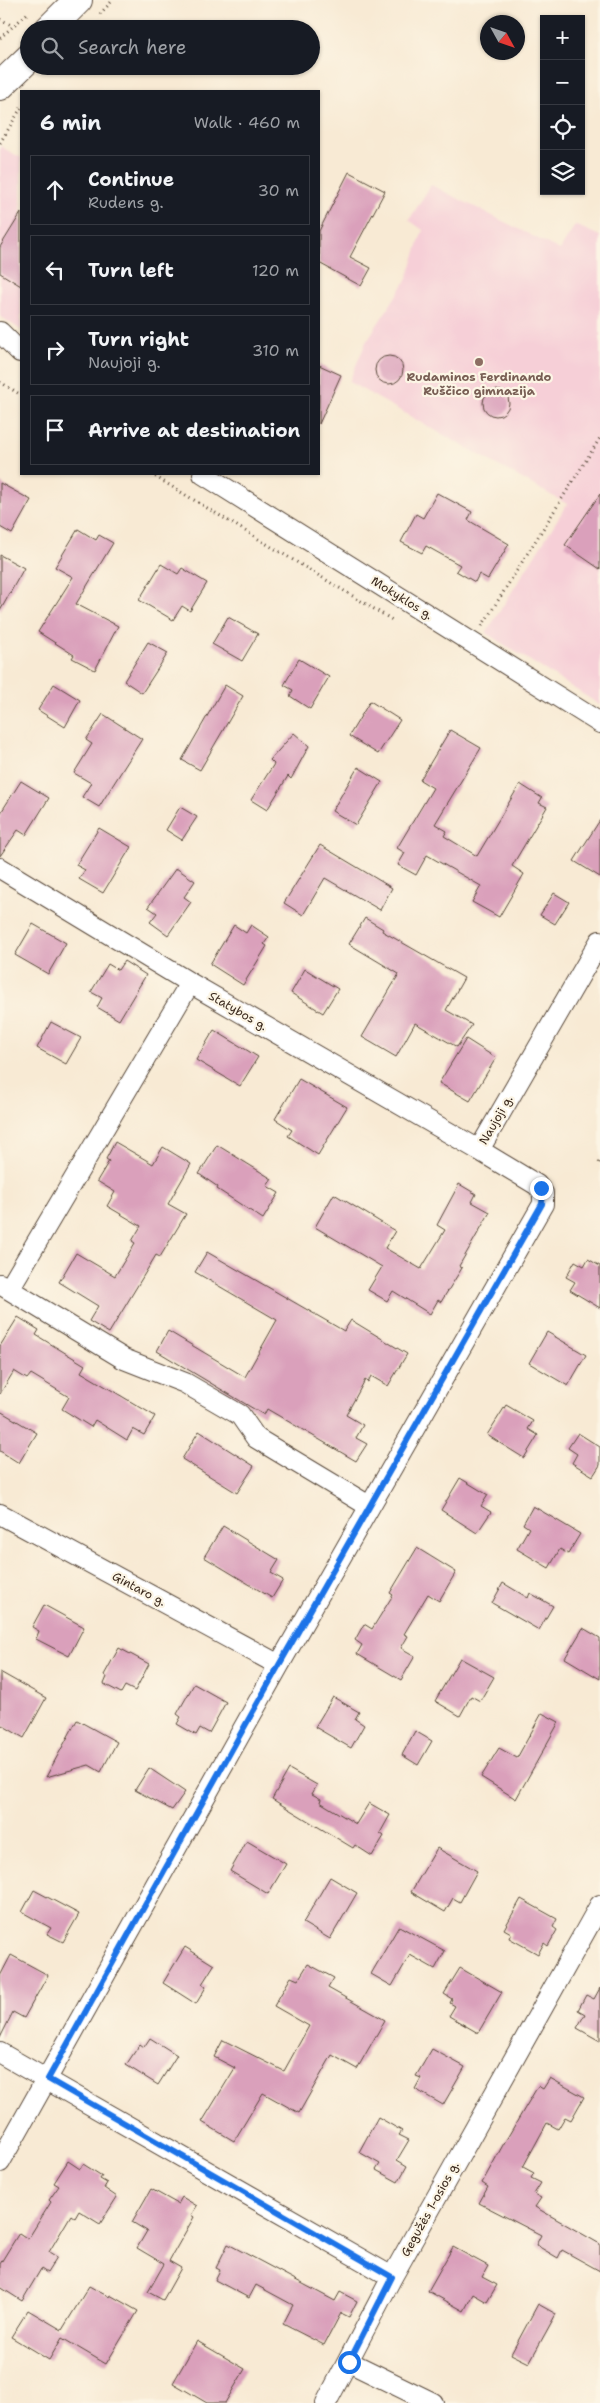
<!DOCTYPE html>
<meta charset="utf-8">
<style>
:root{--surface:#171b24;--page:#20242c;--text:#f1f3f6;--muted:#9ea1a6;--line:#363941}
body{margin:0;font-family:"Shantell Sans",sans-serif;background:var(--page);color:var(--text)}
.controls{position:absolute;right:15px;top:15px;display:grid;overflow:hidden;border-radius:0px;box-shadow:0 1px 4px #0004}
.controls button{width:45px;height:45px;display:grid;place-items:center;padding:0;border:0;border-bottom:1px solid var(--line);background:var(--surface);color:var(--text);font:25px sans-serif}
.compass{position:absolute;left:480px;top:15px;width:45px;height:45px;border-radius:50%;background:var(--surface);box-shadow:0 1px 4px #0004;rotate:130deg}
.stop{position:absolute;width:15px;height:15px;margin:-11px;border:4px solid #1a73e8;border-radius:50%;background:#fff}
.stop.end{background:#1a73e8;border-color:#fff;box-shadow:0 1px 5px #0008}
.list{margin:0;padding:0;list-style:none}
h2{display:flex;justify-content:space-between;align-items:center;height:65px;margin:0;padding:0 20px;font-size:21px}
h2 small{font-size:16px;font-weight:400;color:var(--muted)}
.list li{display:grid;grid-template-columns:32px 1fr auto;gap:15px;align-items:center;box-sizing:border-box;height:70px;margin:0 10px 10px;padding:0 10px;border:1px solid var(--line);border-radius:0px}
.list b{display:block;font-size:19px;white-space:nowrap}
.list p{margin:0;font-size:16px;white-space:nowrap;color:var(--muted)}
.list em{font-size:16px;font-style:normal;color:var(--muted)}
.icon{flex:none;width:28px;height:28px;fill:none;stroke:currentColor;stroke-width:2;stroke-linecap:round;stroke-linejoin:round}
.map{position:relative;flex:none;width:600px;height:2403px;overflow:hidden}
.search{position:absolute;background:var(--surface);box-shadow:0 1px 4px #0004;left:20px;top:20px;width:300px;height:55px;display:flex;align-items:center;gap:12px;box-sizing:border-box;padding:0 18px;border-radius:28px;color:var(--muted);font-size:19px}
.panel{position:absolute;background:var(--surface);box-shadow:0 1px 4px #0004;left:20px;top:90px;width:300px;height:385px;border-radius:0px}
.map>svg:first-child{display:block}
</style>
<div class="map">
<svg width="600" height="2403" viewBox="0 0 600 2403">
<rect width="100%" height="100%" fill="#fcf5e5"/>
<filter id="ink" filterUnits="userSpaceOnUse"><feTurbulence type="fractalNoise" baseFrequency=".02" numOctaves="2"/><feDisplacementMap in="SourceGraphic" scale="10" xChannelSelector="R" yChannelSelector="G"/><feConvolveMatrix kernelMatrix="1 2 1 2 8 2 1 2 1" color-interpolation-filters="sRGB"/></filter>
<filter id="wash" filterUnits="userSpaceOnUse"><feTurbulence type="fractalNoise" baseFrequency=".0096" numOctaves="4" result="noise"/><feDisplacementMap in="SourceGraphic" scale="20" xChannelSelector="R" yChannelSelector="G"/><feGaussianBlur stdDeviation="1.12" result="paint"/><feColorMatrix in="noise" values="0 0 0 0 0 0 0 0 0 0 0 0 0 0 0 0 0 1.4 0 .05"/><feComposite in="paint" operator="in"/></filter>
<g filter="url(#wash)">
<rect width="100%" height="100%" fill="#f8ead4"/>
<path fill="#f6cfd7" d="M0,146l21,12v172l-21,-14z
M431,185l129,65 15,-25 25,11v469l-114,-72 81,-129 -218,-122 17,-40 41,-63 16,-49 -14,-10z"/>
<g id="blocks">
<path fill="#daa0bb" d="M349,172l36,19 -35,66 21,11 -10,18 -42,-23v-32z
M21,213v73l-21,-13v-26z
M375 370a14 14 0 1 1 28 0a14 14 0 1 1-28 0Z
M319,365l22,10 -22,49z
M483 403a13 13 0 1 1 26 0a13 13 0 1 1-26 0Z
M0,483l31,17 -19,34 -12,-7z
M437,493l35,19 -4,8 41,24 -21,35 -9,-5 -4,8 -19,-11 4,-6 -34,-19 -4,7 -21,-11 15,-28 7,4z
M600,494v75l-35,-24z
M78,529l18,11 3,-5 14,8 -37,61 42,22 -23,44 -23,-12 2,-3 -36,-23 35,-55 -18,-10z
M0,555l24,13 -24,43z
M161,564l17,10 4,-6 25,15 -17,28 -8,-5 -9,14 -34,-20z
M228,617l30,17 -16,27 -30,-17z
M148,642l20,11 -26,40 -18,-12z
M299,659l30,18 -19,32 -20,-13 3,-6 -9,-5z
M54,684l26,16 -15,27 -27,-17z
M225,685l18,11 -43,74 -18,-10z
M370,701l30,19 -22,34 -29,-18z
M103,714l39,25 -43,68 -17,-10 9,-14 -17,-10 18,-29 -6,-4z
M450,730l31,18 -46,76 12,7 -3,5 33,20 43,-72 22,14 -3,5 8,4 -35,59 12,8 -25,43 -27,-15 9,-16 -54,-31 -11,20 -18,-10 7,-12 -8,-5 36,-60 -13,-8z
M294,733l15,13 -18,33 -3,-3 -21,34 -16,-10 23,-36 -4,-4z
M358,767l24,15 -26,43 -24,-14z
M21,781l28,17 -23,37 -8,-5 -18,26v-42z
M180,807l17,10 -15,23 -16,-10z
M600,820v57l-26,-16z
M99,828l32,19 -28,46 -24,-14 6,-9 -9,-5z
M320,845l72,43 -12,22 -55,-32 -22,37 -19,-12z
M176,868l19,13 -11,16 7,5 -23,33 -18,-13 7,-9 -9,-6z
M554,893l15,9 -14,22 -15,-9z
M365,918l18,11 -1,2 82,47 -18,32 26,15 -15,22 -42,-24 -19,34 -34,-20 37,-63 -50,-30z
M33,924l33,19 -18,31 -33,-19z
M234,925l12,8 5,-8 18,12 -5,7 3,2 -24,39 -33,-21z
M124,961l22,14 -27,45 -22,-13 5,-9 -11,-6 17,-28 10,6z
M305,969l33,20 -15,24 -32,-20z
M51,1022l30,16 -15,26 -29,-16z
M214,1030l44,27 -18,29 -44,-26z
M466,1039l30,19 -26,43 -31,-18z
M299,1079l48,28 -29,48 -30,-19 4,-6 -17,-11z
M115,1142l38,22 10,-17 28,17 -23,40 18,10 -26,43 -4,-2 -47,78 -20,-12 9,-15 -39,-24 17,-29 39,23 20,-33 -3,-2 9,-15 -34,-20 8,-14 -18,-11 12,-20 -3,-2z
M217,1145l55,34 -5,7 12,7 -16,26 -46,-30 1,-2 -19,-13z
M459,1184l17,10 -4,8 18,10 -31,54 3,2 -21,34 -3,-2 -8,14 -37,-23 -6,10 -19,-11 14,-23 -67,-40 19,-33 61,37 -10,17 36,21 24,-39 -8,-5z
M207,1252l137,79 7,-11 56,34 -19,32 -17,-10 -3,6 -3,-2 -19,35 17,10 -7,13 11,6 -11,17 -89,-52 -3,6 -107,-64 11,-20 77,46 32,-57 -82,-48z
M588,1259l12,7v42l-30,-18 5,-8 -9,-5 9,-16 9,5z
M18,1317l21,13 -3,5 49,30 -4,7 74,44 -11,19 -11,-6 -6,11 -32,-20 -4,7 -29,-18 7,-12 -38,-23 -4,5 -13,-8 -14,23v-48z
M547,1332l39,23 -18,31 -39,-23z
M506,1405l27,16 -5,8 10,6 -14,23 -37,-23z
M0,1411l37,22 -18,30 -19,-12z
M199,1431l55,35 -17,27 -55,-34z
M578,1433l22,14v18l-7,11 -21,-13 5,-9 -9,-6z
M460,1478l28,17 -7,11 10,6 -14,21 -36,-23z
M533,1506l47,28 -12,20 -8,-5 -11,19 -32,-19 12,-21 -6,-4z
M223,1526l56,34 -8,13 12,7 -11,18 -68,-41z
M417,1548l39,24 -17,29 -11,-7 -24,40 4,2 -7,12 14,8 -14,24 -44,-26 5,-9 -7,-5 9,-16 8,5 21,-34 -3,-2z
M503,1583l25,15 2,-5 23,13 -14,24 -47,-27z
M44,1605l40,22 -15,29 -33,-17 3,-8 -7,-4z
M583,1628l17,10v41l-35,-21z
M119,1648l30,16 -14,27 -10,-5 -4,7 -17,-9 3,-7 -3,-2z
M460,1658l34,19 -14,24 -9,-5 -11,20 -25,-15z
M0,1672l46,26 -22,40 -24,-14z
M194,1684l32,18 -17,31 -9,-5 -4,7 -19,-11 4,-7 -4,-3z
M333,1697l26,15 -4,7 9,6 -13,23 -36,-21z
M542,1713l17,9 -43,77 -35,-22 18,-29 18,10z
M77,1720l40,22 -16,30 -12,-7 -43,12z
M415,1731l17,10 -14,24 -16,-10z
M149,1768l36,24 -13,18 -37,-20z
M289,1769l28,16 -5,9 9,5 -1,3 36,22 13,-21 21,12 -10,18 4,3 -12,20 -17,-11 -2,3 -81,-49z
M247,1841l39,23 -18,30 -38,-23z
M437,1848l40,23 -17,31 -7,-4 -8,14 -34,-20z
M330,1877l27,16 -27,46 -27,-16z
M34,1890l45,24 -16,28 -16,-8 4,-6 -29,-16z
M521,1899l36,20 -4,8 4,3 -9,16 -4,-3 -6,11 -29,-16 2,-5 -7,-4z
M399,1926l46,25 -10,18 -25,-14 -18,31 -21,-12z
M185,1947l29,18 -12,19 4,3 -10,17 -33,-21z
M11,1955l37,20 -24,43 -11,-6 -13,26v-62z
M308,1964l26,14 -6,10 57,32 -28,49 -25,-14 -33,58 -36,-20 -29,48 -32,-19 33,-54 -21,-11 9,-17 61,31 25,-45 -35,-20 17,-29 7,3z
M460,1968l42,24 -24,41 -29,-17 6,-10 -5,-3 2,-4 -8,-5z
M600,1988v53l-23,-13 8,-14 -7,-4 8,-15 8,4z
M150,2038l27,17 -19,30 -32,-20 14,-21 4,3z
M432,2049l33,18 -22,38 -28,-16 6,-11 -5,-2z
M550,2078l34,19 -13,23 -6,-3 -7,12 -11,-6 -24,44 11,6 -3,5 10,5 -7,11 7,4 -6,9 65,37v27l-38,-21 -4,8 -22,-13 5,-10 -62,-32 9,-16 -6,-4 21,-38 35,-59 5,3z
M378,2117l24,14 -3,4 10,5 -12,20 10,6 -9,16 -22,-12 4,-6 -21,-12z
M68,2161l12,8 3,-5 19,12 -2,3 7,4 -3,5 13,9 -17,27 -21,-13 -4,7 -4,-3 -22,37 8,5 -10,16 -6,-4 -19,32 -22,-14v-23l19,-31 9,6 23,-37 -2,-2 10,-14 -5,-3z
M151,2189l27,15 4,-7 15,9 -6,9 3,2 -25,44 12,7 -18,32 -15,-8 16,-28 -27,-16 10,-17 -15,-9z
M228,2244l107,57 5,-9 17,9 -8,16 -8,-4 -17,32 -41,-21 10,-19 -37,-20 -7,13 -34,-18 5,-10 -4,-2z
M453,2247l35,19 -6,11 15,8 -10,17 -14,-8 -9,17 -36,-20z
M89,2286l20,11 1,-2 28,16 -32,53 -44,-26 -13,22 -38,-23 17,-27 34,20z
M538,2304l18,10 -27,49 -18,-9z
M197,2341l48,28 -20,34h-18l-34,-20z"/>
</g>
</g>
<g filter="url(#ink)">
<use href="#blocks" fill-opacity="0" stroke="#574739" stroke-width="1"/>
<g fill="none" stroke-linecap="round" stroke-linejoin="round">
<defs>
<path id="street" d="M0,332l20,20
M203,474l397,249
M0,868l190,115 289,167
M0,1284l124,75 61,24 55,32 16,23 113,68
M9,1289l181,-306
M0,1514l279,151
M0,2053l392,224 208,-372
M0,2162l279,-497 264,-461v-11l-6,-8 -58,-35 121,-209
M349,2362l84,41
M326,2403l66,-126"/>
<path id="primary" d="M49,29l29,-29
M0,86l29,-28"/>
</defs>
<use href="#street" stroke="#574739" stroke-width="22"/>
<use href="#primary" stroke="#574739" stroke-width="30"/>
<path stroke="#574739" stroke-width="3" stroke-dasharray="1 4" stroke-linecap="butt" d="M100,14l13,-14
M0,19l13,7
M0,38l29,-26
M0,143l21,-35
M0,382l21,13
M151,474l243,147
M482,626l118,-188
M599,1163l1,-2"/>
<use href="#street" stroke="#fff" stroke-width="20"/>
<use href="#primary" stroke="#fff" stroke-width="28"/>
</g>
</g>
<g fill="none" stroke-linecap="round" stroke-linejoin="round" filter="url(#ink)">
<path stroke="#1a73e8" stroke-width="6" d="M349,2362l43,-85 -344,-198 231,-414 263,-461 1,-11 -2,-5"/>
</g>
<circle fill="#8d6e63" stroke="#fcf5e5" stroke-width="2" cx="479" cy="362" r="5"/>
<g text-anchor="middle" stroke-width="4.5" stroke-linejoin="round" paint-order="stroke">
<g font-size="12" font-weight="bold" fill="#785e54" stroke="#fcf5e5">
<text x="479" y="381">Rudaminos Ferdinando<tspan x="479" dy="14">Ruščico gimnazija</tspan></text>
</g>
<g font-size="12" fill="#3b2a1e" stroke="#fcf5e5">
<text transform="translate(402 598) rotate(32)" y="4">Mokyklos g.</text>
<text transform="translate(238 1011) rotate(30)" y="4">Statybos g.</text>
<text transform="translate(496 1120) rotate(-60)" y="4">Naujoji g.</text>
<text transform="translate(139 1589) rotate(28)" y="4">Gintaro g.</text>
<text transform="translate(430 2209) rotate(-61)" y="4">Gegužės 1-osios g.</text>
</g>
</g>
</svg>
<div class="controls">
<button>+</button>
<button>−</button>
<button><svg class="icon" aria-label="locate" viewBox="0 0 24 24"><circle cx="12" cy="12" r="6"/><path d="M12 2v4M12 18v4M2 12h4M18 12h4"/></svg></button>
<button><svg class="icon" aria-label="layers" viewBox="0 0 24 24"><path d="M12 4l9 5-9 5-9-5zM3 14l9 5 9-5"/></svg></button>
</div>
<svg class="compass" viewBox="-18 -18 36 36"><path d="M0-13l5 13h-10z" fill="#e53935"/><path d="M0 13l5-13h-10z" fill="#9ea1a6"/></svg>
<div class="stop" style="left:349px;top:2362px"></div>
<div class="stop end" style="left:541px;top:1188px"></div>
<div class="search"><svg class="icon" aria-label="search" viewBox="0 0 24 24"><circle cx="10" cy="10" r="6"/><path d="M15 15l6 6"/></svg>Search here</div>
<section class="panel">
<h2>6 min<small>Walk · 460 m</small></h2>
<ul class="list">
<li><svg class="icon" aria-label="ahead" viewBox="0 0 24 24"><path d="M12 20V5M6 11l6-6 6 6"/></svg><div><b>Continue</b><p>Rudens g.</p></div><em>30 m</em></li>
<li><svg class="icon" aria-label="left" viewBox="0 0 24 24"><path d="M17 20v-9H6M10 6l-5 5 5 5"/></svg><div><b>Turn left</b></div><em>120 m</em></li>
<li><svg class="icon" aria-label="right" viewBox="0 0 24 24"><path d="M7 20v-9h11M14 6l5 5-5 5"/></svg><div><b>Turn right</b><p>Naujoji g.</p></div><em>310 m</em></li>
<li><svg class="icon" aria-label="arrive" viewBox="0 0 24 24"><path d="M6 21V4h12l-3 4 3 4H6"/></svg><div><b>Arrive at destination</b></div></li>
</ul>
</section>
</div>
